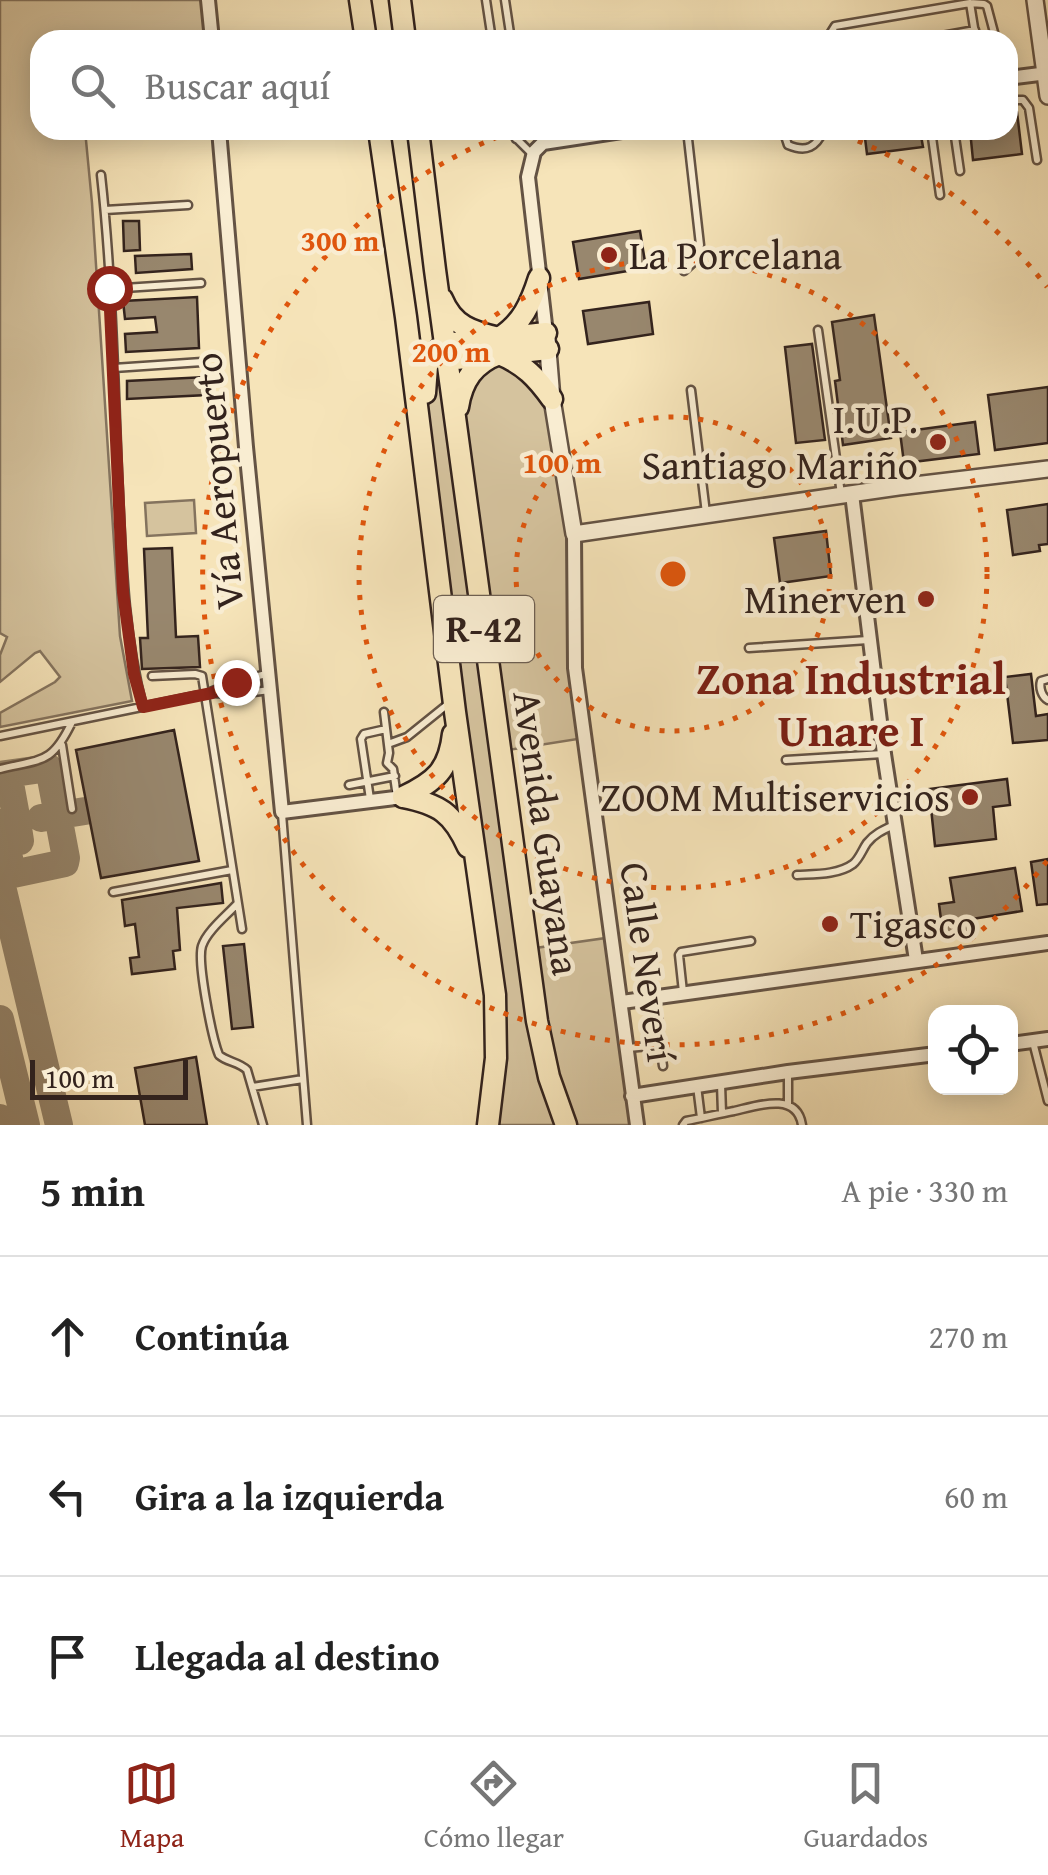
<!DOCTYPE html>
<html lang="es">
<meta charset="utf-8">
<style>
:root{--surface:#fff;--page:#f2f2f2;--text:#222;--muted:#767676;--line:#e0e0e0;--accent:#8f2418}
body{margin:0;font-family:"Gentium Book Plus",serif;background:var(--page);color:var(--text)}
.controls{position:absolute;right:30px;bottom:30px;display:grid;overflow:hidden;border-radius:20px;box-shadow:0 5px 25px #0003}
.controls button{width:90px;height:90px;display:grid;place-items:center;padding:0;border:0;border-bottom:2px solid var(--line);background:var(--surface);color:var(--text);font:50px sans-serif}
.scale{position:absolute;left:30px;bottom:25px;width:158px;box-sizing:border-box;padding-left:10px;border:5px solid #33231d;border-top:0;font-size:28px;line-height:35px;white-space:nowrap;color:#33231d;-webkit-text-stroke:8px #f9edd2;paint-order:stroke}
.stop{position:absolute;width:30px;height:30px;margin:-22px;border:8px solid #8f2418;border-radius:50%;background:#fff}
.stop.end{background:#8f2418;border-color:#fff;box-shadow:0 2px 10px #0008}
.list{margin:0;padding:0;list-style:none}
h2{display:flex;justify-content:space-between;align-items:center;height:130px;margin:0;padding:0 40px;font-size:42px}
h2 small{font-size:32px;font-weight:400;color:var(--muted)}
.list li{display:grid;grid-template-columns:65px 1fr auto;gap:30px;align-items:center;box-sizing:border-box;height:160px;padding:0 40px;border-top:2px solid var(--line)}
.list b{display:block;font-size:38px;white-space:nowrap}
.list em{font-size:32px;font-style:normal;color:var(--muted)}
.icon{flex:none;width:55px;height:55px;fill:none;stroke:currentColor;stroke-width:2;stroke-linecap:round;stroke-linejoin:round}
.map{position:relative;flex:none;width:1048px;height:1125px;overflow:hidden}
.search{position:absolute;background:var(--surface);box-shadow:0 5px 25px #0003;left:30px;right:30px;top:30px;height:110px;display:flex;align-items:center;gap:25px;box-sizing:border-box;padding:0 35px;border-radius:30px;color:var(--muted);font-size:38px}
.sheet{height:610px;background:var(--surface)}
nav{display:flex;justify-content:space-around;align-items:center;box-sizing:border-box;height:140px;border-top:2px solid var(--line);background:var(--surface);font-size:28px;color:var(--muted)}
nav a{display:grid;justify-items:center;gap:5px}
nav .on{color:var(--accent)}
.map>svg:first-child{display:block}
</style>
<div class="map">
<svg width="1048" height="1125" viewBox="0 0 1048 1125">
<rect width="100%" height="100%" fill="#f6e4b9"/>
<filter id="stains"><feTurbulence type="fractalNoise" baseFrequency=".002" numOctaves="4"/><feColorMatrix values="0 0 0 0 .2 0 0 0 0 .09 0 0 0 0 .02 0 0 0 .5 -.17"/></filter>
<radialGradient id="worn" r=".72"><stop offset=".6" stop-color="#630" stop-opacity="0"/><stop offset="1" stop-color="#630" stop-opacity=".3"/></radialGradient>
<path fill="#d5c39e" stroke="#84735e" stroke-width="2.5" d="M0,0h208l4,40h-172v90h45l7,73 28,433 12,65 -132,26v-14l55,-31 5,-5 -20,-26 -5,2 -35,29v-27l7,-18 -7,-4z
M548,349l26,184 10,205 -83,13 27,198 85,-12 25,188h-150l7,-46 -70,-620v-82l22,-17 8,62 22,-56z
M194,500l2,33 -49,3 -2,-33z"/>
<g fill="none" stroke-linecap="round" stroke-linejoin="round">
<path stroke="#94846b" stroke-width="28" d="M0,775l49,-7 17,90 -1,5 -52,11 -13,-51
M4,775l5,3 7,38 -3,7 5,5 2,13
M41,818l44,-7
M0,878l59,247
M0,1019l26,106
M0,1118l2,7"/>
</g>
<path fill="#98876e" stroke="#33231d" stroke-width="2.5" d="M1009,107l8,5 5,42 -49,6 -3,-30h38z
M864,130h56l3,17 -56,7z
M123,221h16l1,29 -16,1z
M640,231l6,37 -67,11 -6,-37z
M191,254l1,15 -56,4 -1,-17z
M197,297l2,51 -73,4 -1,-18 32,-2 -2,-15 -30,2 -2,-18z
M649,302l4,32 -65,10 -5,-33z
M874,315l17,123 -48,7 -8,-64 5,-1 -8,-58z
M812,344l13,96 -29,3 -11,-96z
M206,377l1,18 -80,4v-18z
M1048,387v56l-53,7 -7,-55z
M975,422l4,32 -75,9 -4,-31z
M1048,504v40l-9,1 1,6 -27,4 -6,-45z
M826,531l5,45 -51,7 -6,-45z
M172,548l4,89 22,-1 2,31 -58,2 -2,-31h8l-4,-89z
M1031,674l5,42 12,-2v26l-35,3 -8,-66z
M174,730l25,131 -98,17 -25,-128z
M1007,779l3,26 -17,2 3,32 -61,7 -6,-57z
M1048,859v45l-11,1 -6,-43z
M1015,868l7,43 -50,8 2,12 -31,4 -4,-31 15,-2 -4,-24z
M221,883l2,20 -46,5 3,42 -7,1 2,18 -43,5 -2,-16 9,-1 -4,-33 -10,2 -3,-26z
M244,944l9,83 -21,2 -9,-83z
M196,1057l11,68h-62l-10,-57z"/>
<g fill="none" stroke-linecap="round" stroke-linejoin="round">
<defs>
<path id="service" d="M486,0l6,40
M505,0l6,40
M970,3l6,37
M831,40l-1,-6 5,-8 135,-23 14,1 3,2 9,34
M920,40l55,-10
M1008,100h15l6,8 8,52
M508,130l24,24
M783,130l5,15c19,8 28,2 36,-15
M931,130l9,65
M954,130l6,41
M516,139l5,-9
M101,175c11,99 13,198 17,297 4,80 5,158 25,235
M105,210l83,-5
M684,271l12,-11 4,-15 -13,-115
M109,289l92,-6
M818,330l23,164
M114,368l88,-6
M691,390l15,123
M749,648l119,-8
M152,676l43,-2 7,2 40,253
M1048,679l-7,2c-2,7 1,16 7,19
M213,693l24,1 33,-4
M384,712l5,41 -2,10 6,6 4,28
M0,736l205,-42 30,-12 31,-8
M388,744l19,-7 41,-33
M62,745l10,64
M786,760l97,-6
M0,769c42,-10 52,-5 72,-47
M349,785l46,-9
M370,799l-9,-60 3,-5 22,-5
M282,814l25,311
M797,875c17,-1 41,0 56,-11 7,-6 9,-14 14,-21 7,-9 16,-13 27,-18
M113,892l119,-22
M237,904c-11,12 -30,27 -35,42 -5,16 10,92 17,109 8,7 20,7 28,15l16,55
M683,992l-4,-37 2,-3 70,-11
M658,1017l2,28
M1033,1042l15,59
M628,1048l32,-3 3,21
M721,1084l1,29
M697,1086l4,32
M252,1087l51,-8
M788,1105v-33
M683,1125l3,-4c16,-3 32,-7 48,-10 22,-5 63,-20 68,14"/>
<path id="minor" d="M208,0l4,40
M1008,78l40,-5
M219,130l27,317 36,365 121,-15
M546,333l-18,-156 6,-25 9,-9 85,-13
M852,494l32,260 32,206
M574,534l1,134 62,457
M622,1002l426,-59
M1010,1044l38,-5
M632,1096l156,-24 148,-18"/>
<path id="tertiary" d="M1035,0l13,96
M547,338l5,61 22,135 324,-47 150,-18"/>
<path id="primary" d="M360,0l6,40
M400,0l5,40
M379,130l27,187 49,395 40,283 1,63 -8,67
M418,130l17,140 102,751 12,56 17,48
M442,299c11,27 30,33 57,39 23,-14 32,-35 40,-60
M437,357l10,3 101,-11
M425,393l2,-27 5,-10 13,-12 101,-11
M458,407c4,-26 16,-44 41,-53 25,10 38,24 53,45
M403,797c36,7 50,16 65,50
M403,797c32,-15 46,-27 50,-63"/>
</defs>
<use href="#service" stroke="#645344" stroke-width="11"/>
<use href="#minor" stroke="#645344" stroke-width="18"/>
<use href="#tertiary" stroke="#645344" stroke-width="20"/>
<use href="#primary" stroke="#33231d" stroke-width="25"/>
<use href="#service" stroke="#f9edd2" stroke-width="6"/>
<use href="#minor" stroke="#f9edd2" stroke-width="12"/>
<use href="#tertiary" stroke="#f9edd2" stroke-width="15"/>
<use href="#primary" stroke="#f6e4b9" stroke-width="20"/>
</g>
<g fill="none" stroke-linecap="round" stroke-linejoin="round">
<path stroke="#8f2418" stroke-width="12" d="M109,288l14,304 11,82 9,33 69,-14 24,-11"/>
</g>
<g fill="none" stroke="#df560d" stroke-width="5" stroke-dasharray="5 10">
<circle cx="673" cy="574" r="157"/>
<circle cx="673" cy="574" r="314"/>
<path d="M1047 861A471 471 0 1 1 516 130M830 130A471 471 0 0 1 1047 287"/>
</g>
<g fill="#8f2418" stroke="#f9edd2" stroke-width="4">
<circle cx="609" cy="255" r="10"/>
<circle cx="938" cy="442" r="10"/>
<circle cx="926" cy="599" r="10"/>
<circle cx="970" cy="797" r="10"/>
<circle cx="830" cy="924" r="10"/>
</g>
<g text-anchor="middle" stroke-width="9" stroke-linejoin="round" paint-order="stroke">
<rect fill="#f9edd2" stroke="#6e6053" stroke-width="2.5" x="434" y="596" width="100" height="66" rx="8"/>
<g font-size="38" font-weight="bold" fill="#33231d">
<text x="484" y="642">R-42</text>
</g>
<g font-size="40" fill="#33231d" stroke="#f9edd2" text-anchor="end">
<text x="629" y="269" text-anchor="start">La Porcelana</text>
<text x="918" y="433">I.U.P.<tspan x="918" dy="46">Santiago Mariño</tspan></text>
<text x="906" y="613">Minerven</text>
<text x="950" y="811">ZOOM Multiservicios</text>
<text x="850" y="938" text-anchor="start">Tigasco</text>
</g>
<g font-size="40" fill="#33231d" stroke="#f9edd2">
<text transform="translate(218 481) rotate(-95)" y="14">Vía Aeropuerto</text>
<text transform="translate(547 833) rotate(82)" y="14">Avenida Guayana</text>
<text transform="translate(648 962) rotate(82)" y="14">Calle Neverí</text>
</g>
<g font-size="45" font-weight="bold" fill="#7a1f14" stroke="#f9edd2">
<text x="851" y="694">Zona Industrial<tspan x="851" dy="52">Unare I</tspan></text>
</g>
</g>
<circle cx="673" cy="574" r="15" fill="#df560d" stroke="#f9edd2" stroke-width="5"/>
<g font-size="30" text-anchor="middle" font-weight="bold" fill="#df560d" stroke="#f9edd2" stroke-width="9" stroke-linejoin="round" paint-order="stroke">
<text x="340" y="251">300 m</text>
<text x="451" y="362">200 m</text>
<text x="562" y="473">100 m</text>
</g>
<rect width="100%" height="100%" filter="url(#stains)"/>
<rect width="100%" height="100%" fill="url(#worn)"/>
</svg>
<div class="controls">
<button><svg class="icon" aria-label="locate" viewBox="0 0 24 24"><circle cx="12" cy="12" r="6"/><path d="M12 2v4M12 18v4M2 12h4M18 12h4"/></svg></button>
</div>
<div class="scale">100 m</div>
<div class="stop" style="left:109px;top:288px"></div>
<div class="stop end" style="left:236px;top:682px"></div>
<div class="search"><svg class="icon" aria-label="search" viewBox="0 0 24 24"><circle cx="10" cy="10" r="6"/><path d="M15 15l6 6"/></svg>Buscar aquí</div>
</div>
<section class="sheet">
<h2>5 min<small>A pie · 330 m</small></h2>
<ul class="list">
<li><svg class="icon" aria-label="ahead" viewBox="0 0 24 24"><path d="M12 20V5M6 11l6-6 6 6"/></svg><div><b>Continúa</b></div><em>270 m</em></li>
<li><svg class="icon" aria-label="left" viewBox="0 0 24 24"><path d="M17 20v-9H6M10 6l-5 5 5 5"/></svg><div><b>Gira a la izquierda</b></div><em>60 m</em></li>
<li><svg class="icon" aria-label="arrive" viewBox="0 0 24 24"><path d="M6 21V4h12l-3 4 3 4H6"/></svg><div><b>Llegada al destino</b></div></li>
</ul>
</section>
<nav>
<a class="on"><svg class="icon" aria-label="map" viewBox="0 0 24 24"><path d="M3 6l6-2 6 2 6-2v14l-6 2-6-2-6 2zM9 4v14M15 6v14"/></svg>Mapa</a>
<a><svg class="icon" aria-label="directions" viewBox="0 0 24 24"><path d="M12 3l9 9-9 9-9-9zM9 14v-3h6M13 9l2 2-2 2"/></svg>Cómo llegar</a>
<a><svg class="icon" aria-label="saved" viewBox="0 0 24 24"><path d="M7 4h10v16l-5-4-5 4z"/></svg>Guardados</a>
</nav>
